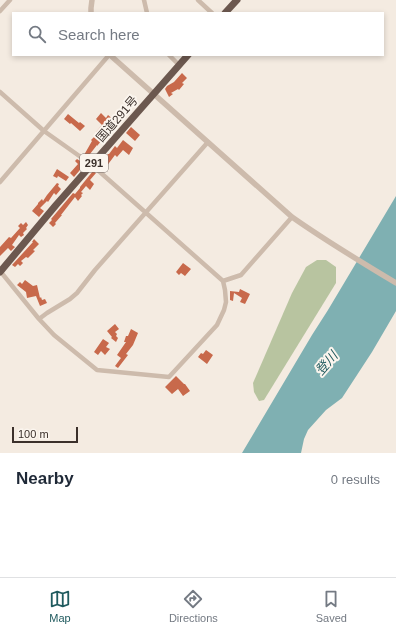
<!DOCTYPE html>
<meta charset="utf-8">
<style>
:root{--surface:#fff;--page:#f6f6f7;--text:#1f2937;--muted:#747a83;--line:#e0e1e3;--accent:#1f5a5e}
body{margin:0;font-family:Arial,"Noto Sans JP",sans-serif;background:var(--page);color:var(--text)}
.scale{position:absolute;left:12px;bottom:10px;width:66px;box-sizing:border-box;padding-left:4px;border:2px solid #3b302b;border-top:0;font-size:11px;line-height:14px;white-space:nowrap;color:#3b302b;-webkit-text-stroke:3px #fbf5ee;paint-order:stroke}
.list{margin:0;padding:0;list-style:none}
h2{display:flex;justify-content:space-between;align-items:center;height:52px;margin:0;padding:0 16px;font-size:17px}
h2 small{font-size:13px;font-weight:400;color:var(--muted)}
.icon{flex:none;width:22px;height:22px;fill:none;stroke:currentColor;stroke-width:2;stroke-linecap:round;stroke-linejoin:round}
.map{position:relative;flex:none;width:396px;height:453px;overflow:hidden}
.search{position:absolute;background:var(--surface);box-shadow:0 2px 6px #0003;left:12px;right:12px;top:12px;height:44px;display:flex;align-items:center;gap:10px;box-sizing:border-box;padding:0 14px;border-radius:0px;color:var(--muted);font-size:15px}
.sheet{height:124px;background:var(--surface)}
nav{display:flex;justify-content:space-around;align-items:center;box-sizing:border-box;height:56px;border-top:1px solid var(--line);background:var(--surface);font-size:11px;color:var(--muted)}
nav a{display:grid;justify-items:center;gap:2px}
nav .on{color:var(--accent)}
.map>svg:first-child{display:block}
</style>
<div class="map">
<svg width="396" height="453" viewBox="0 0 396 453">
<rect width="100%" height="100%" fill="#f4ebe1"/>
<path fill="#b8c4a0" d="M317,260h9l10,7v16l-72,117 -5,1 -5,-9 -1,-9 39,-90 14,-26z"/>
<path fill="#7fb0b2" d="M396,196v115l-24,41 -30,46 -16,12 -18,20 -4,9 -3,14h-59l70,-118 16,-25z"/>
<path fill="#c8694b" d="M182,73l5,5 -5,5 2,1 -5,6 -1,-1 -7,4 2,1 -4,3 -4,-8 2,-3 7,-4z
M101,113l5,5 2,-3 6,5 3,-3 5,5 -4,4 -1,-2 -6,7 -4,-3 -4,6 5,4 -3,3 -2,-2 -6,7v-1l-7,9 2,2 -2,3 -6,-4 8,-14 -1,-1 6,-6 -1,-2 6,-7 -6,-6z
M68,114l11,9 1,-1 5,4 -5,5 -9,-8 -1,1 -6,-5z
M131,127l9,8 -5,6 -9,-8z
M123,140l10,8 -4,7 -6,-5 -6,7 -2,-2 -9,12 2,2 -2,3 -8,-7 10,-11h1l6,-8 2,2z
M77,159l8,5 -11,13 -4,-4 8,-9 -3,-3z
M57,169l12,8 -3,4 -8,-5 -1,2 -4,-2z
M93,171l3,2 -6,7 4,4 -4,6 -4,-4 -5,6 2,1 -2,2 1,1 -4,5 -3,-4 -14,18h1l-7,8 1,1 -3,3 -4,-4 3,-3 -1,-1 22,-26 2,1 5,-6v-1z
M57,183l2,1 -1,2 3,3 -5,6 -2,-2 -6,9 -1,-1 -7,7 4,3 -5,6 -7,-6 6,-7v-1l4,-4 1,2 4,-6z
M26,222l2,3 -2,3 1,1 -4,4 1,2 -3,2 -2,-2 -7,10 3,2 -4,4 -3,-3 -8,8v-9l9,-10 2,1 9,-10 -2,-2 3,-3 2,2z
M34,239l5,5 -6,6 2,1 -7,7 -2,-1 -5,4 2,2 -3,3 -2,-2 -3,3 -3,-2 21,-23h-1z
M183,263l8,6 -6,7 -4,-3 -2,2 -3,-3z
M25,280l8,6 4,-1 3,13 1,-1 1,3 3,-1 2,4 -7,3 -4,-10 -9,2 -1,-6 -9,-7 3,-3 2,2z
M240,289l10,5 -5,10 -5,-2 2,-4 -8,-5 -1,8 -3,-1v-9l9,1z
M115,324l4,5 -4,3 2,2 -1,2 2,2 -2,4 -5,-4 1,-1 -5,-6z
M131,329l7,4 -5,12 -7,9 2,1 -10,13 -3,-2 6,-8 -4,-3 9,-13h-2l2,-6h2z
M103,339l6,4 -3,4 4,2 -5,6 -4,-4 -3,4 -4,-3z
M206,350l7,5 -6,9 -9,-7 3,-4 2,1z
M176,376l8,8h1l5,7 -7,5 -5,-7 -6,5 -7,-7z"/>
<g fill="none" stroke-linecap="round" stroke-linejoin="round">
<path stroke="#cdbbac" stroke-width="4.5" d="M144,0l3,13
M198,0l14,13
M0,11l10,-11
M169,55l10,10
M0,92l44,39 48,34 131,116 2,9 1,12 -2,8 -7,15 -48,52 -72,-7 -43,-35 -15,-16 -39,-48
M0,182l109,-127
M223,281l18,-6 51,-58
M39,319l8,-6 23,-14 7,-6 18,-23 113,-128"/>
<path stroke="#cdbbac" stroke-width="5.5" d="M91,13v-5l1,-8
M110,55l182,162c34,24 69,45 104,66"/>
<path stroke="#6c584f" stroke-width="7" d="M225,13l12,-13
M0,272l56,-67 132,-150"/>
</g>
<g text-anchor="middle" stroke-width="4" stroke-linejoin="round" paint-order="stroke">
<rect fill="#fbf5ee" stroke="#756b66" stroke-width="1" x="80" y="154" width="28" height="18" rx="3"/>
<g font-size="11" font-weight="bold" fill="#3b302b">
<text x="94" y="167">291</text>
</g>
<g font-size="12" fill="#3b302b" stroke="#fbf5ee">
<text transform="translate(117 119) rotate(-49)" y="4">国道291号</text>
</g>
<g font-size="13" font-style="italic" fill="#1f5a5e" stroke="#fbf5ee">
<text transform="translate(326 363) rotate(-49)" y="5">登川</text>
</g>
</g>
</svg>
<div class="scale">100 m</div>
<div class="search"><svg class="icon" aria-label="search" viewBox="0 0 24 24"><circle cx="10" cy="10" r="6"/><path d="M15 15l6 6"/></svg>Search here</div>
</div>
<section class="sheet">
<h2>Nearby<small>0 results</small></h2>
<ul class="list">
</ul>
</section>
<nav>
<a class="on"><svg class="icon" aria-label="map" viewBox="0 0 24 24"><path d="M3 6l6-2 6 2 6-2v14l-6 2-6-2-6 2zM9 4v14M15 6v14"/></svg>Map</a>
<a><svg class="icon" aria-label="directions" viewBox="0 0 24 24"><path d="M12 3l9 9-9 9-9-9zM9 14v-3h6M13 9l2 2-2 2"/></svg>Directions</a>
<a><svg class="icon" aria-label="saved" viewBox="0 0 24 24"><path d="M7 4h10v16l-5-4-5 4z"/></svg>Saved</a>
</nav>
